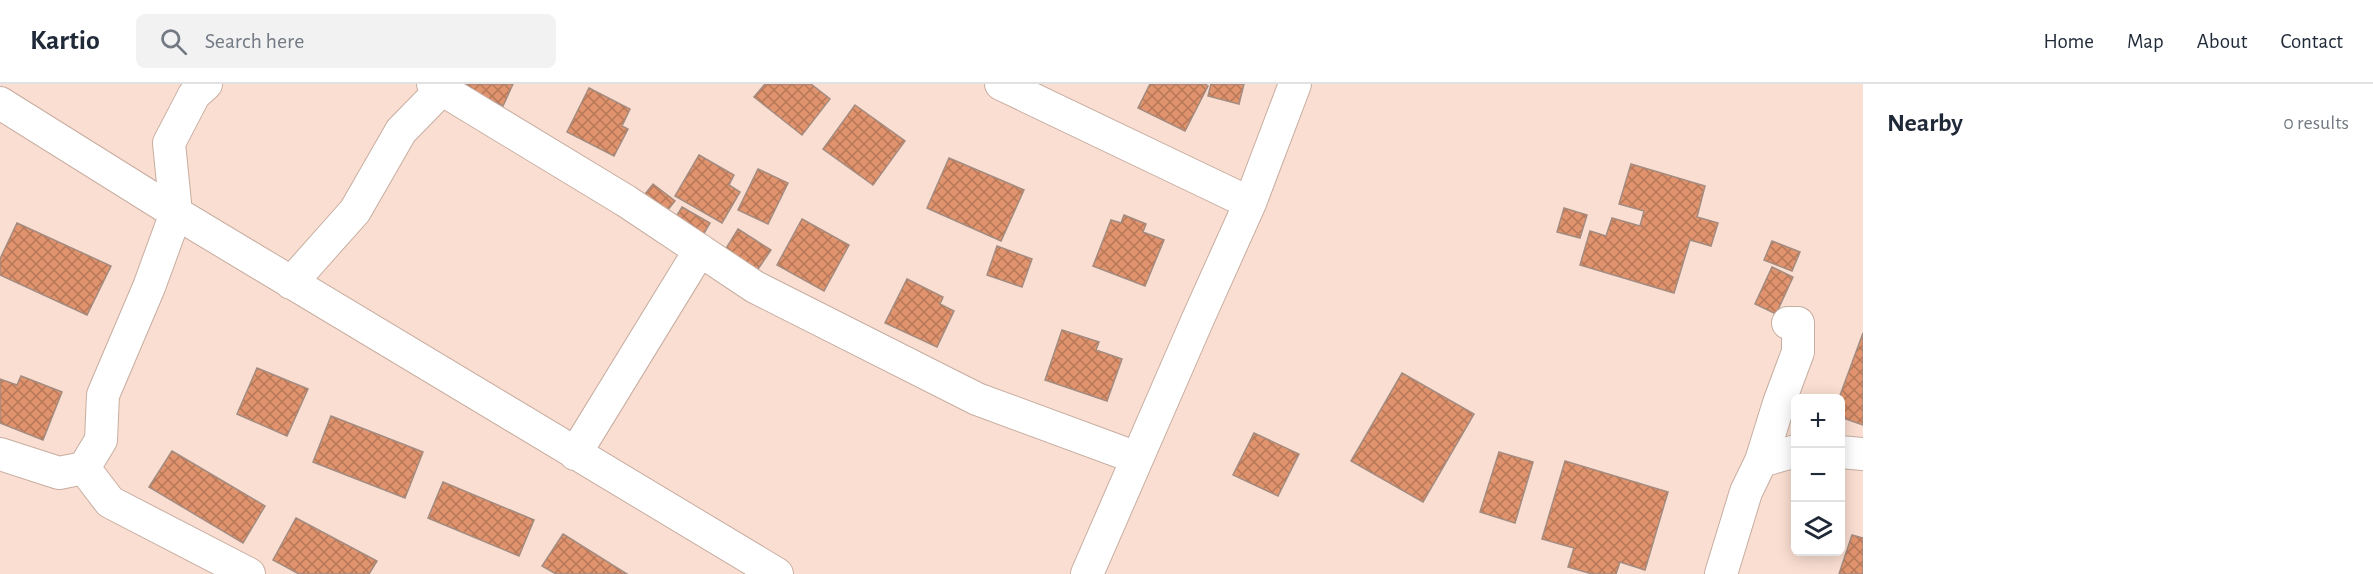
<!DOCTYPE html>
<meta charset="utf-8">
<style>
:root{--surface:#fff;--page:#f2f2f3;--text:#1f2937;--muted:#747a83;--line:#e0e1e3}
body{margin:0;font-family:"Alegreya Sans",sans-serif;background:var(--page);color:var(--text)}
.controls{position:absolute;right:18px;bottom:18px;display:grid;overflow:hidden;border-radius:9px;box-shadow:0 3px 15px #0003}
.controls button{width:54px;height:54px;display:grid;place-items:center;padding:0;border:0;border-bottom:2px solid var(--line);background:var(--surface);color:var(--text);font:30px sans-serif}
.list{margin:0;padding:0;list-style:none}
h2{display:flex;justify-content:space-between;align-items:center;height:78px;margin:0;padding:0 24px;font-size:26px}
h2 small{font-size:20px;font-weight:400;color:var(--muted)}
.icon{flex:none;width:33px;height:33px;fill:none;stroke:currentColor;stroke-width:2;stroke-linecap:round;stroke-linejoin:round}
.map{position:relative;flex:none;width:1863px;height:490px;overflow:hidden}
header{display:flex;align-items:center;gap:36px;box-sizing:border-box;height:84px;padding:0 30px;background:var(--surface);border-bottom:2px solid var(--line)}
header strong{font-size:28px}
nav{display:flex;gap:33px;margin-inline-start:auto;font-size:21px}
.search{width:420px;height:54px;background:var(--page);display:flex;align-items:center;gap:15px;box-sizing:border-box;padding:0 21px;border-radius:9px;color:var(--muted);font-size:22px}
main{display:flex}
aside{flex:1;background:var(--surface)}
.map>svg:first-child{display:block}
</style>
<header>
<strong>Kartio</strong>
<div class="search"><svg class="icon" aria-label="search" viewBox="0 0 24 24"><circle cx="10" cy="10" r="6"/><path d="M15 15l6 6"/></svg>Search here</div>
<nav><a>Home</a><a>Map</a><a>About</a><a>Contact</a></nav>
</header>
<main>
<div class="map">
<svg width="1863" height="490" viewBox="0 0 1863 490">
<defs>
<pattern id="building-cross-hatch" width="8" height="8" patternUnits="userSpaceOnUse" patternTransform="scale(1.5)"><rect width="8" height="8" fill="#e0936d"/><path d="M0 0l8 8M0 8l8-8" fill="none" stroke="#b67859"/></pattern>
</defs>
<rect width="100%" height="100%" fill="#faded1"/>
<path fill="url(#building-cross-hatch)" stroke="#a48b7f" stroke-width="1.5" d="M456,0h57l-10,22z
M765,0h46l19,15 -28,36 -48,-38z
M1150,0h55l3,2 -23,45 -47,-23z
M1211,0h33l-5,20 -31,-8z
M589,4l41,21 -8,17 6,3 -14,27 -47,-24z
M855,21l50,36 -32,44 -50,-36z
M699,71l35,20 -5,10 11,7 -18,31 -47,-27z
M949,74l75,32 -23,51 -74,-33z
M1631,80l74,22 -8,31 21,6 -7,23 -21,-6 -16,53 -94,-28 10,-34 16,5 6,-18 28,8 4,-15 -25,-7z
M758,85l30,14 -20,41 -30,-14z
M653,100l22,17 -12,15 -21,-18z
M682,123l28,16 -11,19 -29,-15z
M1564,124l23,7 -7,23 -23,-6z
M1124,131l22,9 -3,8 21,8 -19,46 -52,-20 18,-46 10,3z
M802,135l47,26 -25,46 -47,-26z
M17,139l94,43 -24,49 -87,-40v-16z
M738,145l33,21 -17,25 -32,-20z
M1772,157l28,11 -8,19 -28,-11z
M997,162l35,13 -10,28 -35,-12z
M1772,183l21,10 -17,37 -21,-10z
M907,195l36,18 -3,7 14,7 -17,36 -52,-24z
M1062,246l37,12 -3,8 26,9 -15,42 -62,-21z
M1863,249v92l-23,-8 -1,-19z
M257,284l51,21 -21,47 -50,-22z
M1402,289l72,41 -51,88 -72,-41z
M21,292l41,16 -19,48 -43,-17v-44l17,6z
M331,332l92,36 -18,46 -92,-36z
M1254,349l45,21 -21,42 -45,-21z
M172,367l93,55 -22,37 -94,-56z
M1499,368l34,10 -18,61 -35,-11z
M1565,377l103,31 -23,78 -25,-8 -4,12h-24l-24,-7 6,-19 -32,-9z
M443,398l91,38 -15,36 -91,-38z
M296,434l81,43 -8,13h-70l-26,-14z
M563,450l64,40h-71l-14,-8z
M1852,451l11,3v36h-24z"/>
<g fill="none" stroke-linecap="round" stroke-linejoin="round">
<defs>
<path id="minor" d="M433,0l193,117 129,86 222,112 160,59
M1001,0l249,119
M0,19l176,110 601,361
M291,199l64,-72 46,-80 41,-42
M1840,368l23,2
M0,370l59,19 25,-5 26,34 139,72
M575,370l125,-204
M1761,377l35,-10
M84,384l17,-28 2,-45 46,-108 27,-74 -7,-70 25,-48 12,-11
M1087,490l110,-253 53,-118 45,-119
M1721,490l25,-82 15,-31 18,-58 19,-51v-29h-10"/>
</defs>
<use href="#minor" stroke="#c7ada1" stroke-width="34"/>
<use href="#minor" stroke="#fff" stroke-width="32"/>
</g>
</svg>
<div class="controls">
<button>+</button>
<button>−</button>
<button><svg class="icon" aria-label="layers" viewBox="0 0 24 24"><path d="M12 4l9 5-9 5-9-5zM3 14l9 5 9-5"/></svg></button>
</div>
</div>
<aside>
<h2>Nearby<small>0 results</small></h2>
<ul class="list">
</ul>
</aside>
</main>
